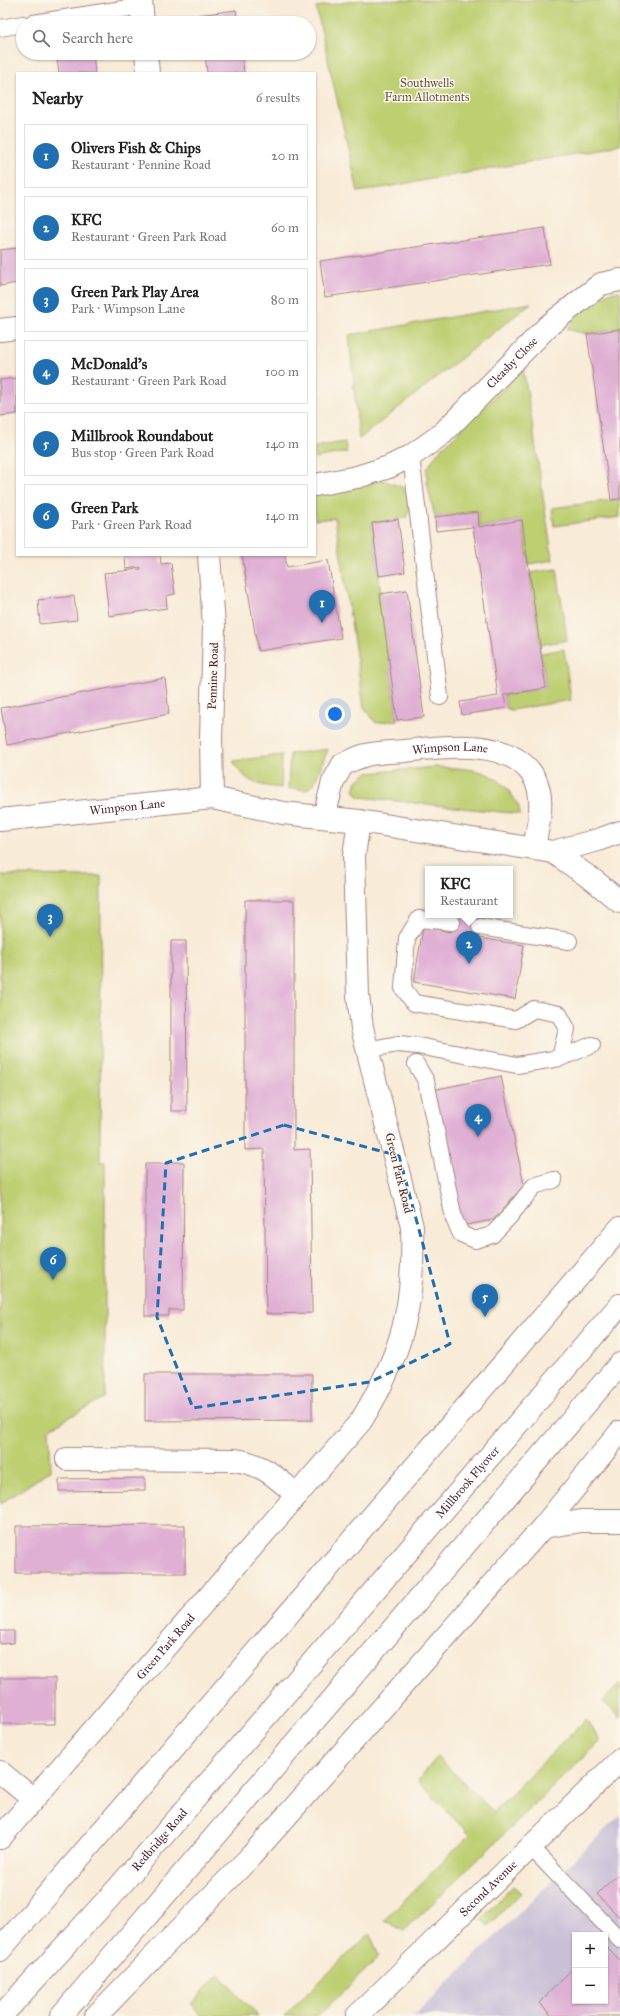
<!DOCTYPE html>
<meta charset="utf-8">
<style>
:root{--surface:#fff;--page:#f2f2f2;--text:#222;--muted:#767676;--line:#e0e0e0;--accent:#1f6fb2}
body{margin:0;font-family:"IM FELL Great Primer",serif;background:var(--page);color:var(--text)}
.controls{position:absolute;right:12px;bottom:12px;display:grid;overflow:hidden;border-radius:0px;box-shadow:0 1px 3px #0004}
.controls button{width:36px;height:36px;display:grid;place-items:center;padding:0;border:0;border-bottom:1px solid var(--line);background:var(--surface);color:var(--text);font:20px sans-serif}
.you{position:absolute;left:335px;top:714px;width:14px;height:14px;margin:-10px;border:3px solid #fff;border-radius:50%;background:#1a73e8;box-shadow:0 0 0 6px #1a73e833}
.badge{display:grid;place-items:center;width:26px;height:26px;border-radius:50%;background:var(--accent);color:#fff;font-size:13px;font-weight:700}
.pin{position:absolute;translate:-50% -33px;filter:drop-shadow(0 1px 2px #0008)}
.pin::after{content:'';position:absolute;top:21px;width:14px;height:12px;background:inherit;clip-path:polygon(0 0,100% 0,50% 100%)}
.popup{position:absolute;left:425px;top:866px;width:88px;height:52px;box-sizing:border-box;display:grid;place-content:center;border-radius:0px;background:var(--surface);filter:drop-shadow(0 1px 3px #0005);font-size:13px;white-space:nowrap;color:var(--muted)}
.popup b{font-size:15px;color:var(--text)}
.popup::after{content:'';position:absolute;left:50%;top:100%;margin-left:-8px;border:8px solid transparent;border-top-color:var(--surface)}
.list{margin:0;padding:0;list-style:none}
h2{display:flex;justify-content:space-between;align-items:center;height:52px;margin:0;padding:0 16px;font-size:17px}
h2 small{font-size:13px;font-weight:400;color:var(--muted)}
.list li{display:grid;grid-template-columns:26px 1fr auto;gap:12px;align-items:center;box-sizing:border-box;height:64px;margin:0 8px 8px;padding:0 8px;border:1px solid var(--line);border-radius:0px}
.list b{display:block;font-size:15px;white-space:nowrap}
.list p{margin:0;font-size:13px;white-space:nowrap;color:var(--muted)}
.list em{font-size:13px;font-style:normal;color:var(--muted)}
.icon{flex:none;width:22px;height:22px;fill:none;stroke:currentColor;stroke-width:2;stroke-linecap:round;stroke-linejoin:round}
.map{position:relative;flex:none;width:620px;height:2016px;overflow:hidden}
.search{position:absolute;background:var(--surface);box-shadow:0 1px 3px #0004;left:16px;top:16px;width:300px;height:44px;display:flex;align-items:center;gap:10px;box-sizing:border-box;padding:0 14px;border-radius:22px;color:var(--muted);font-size:15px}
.panel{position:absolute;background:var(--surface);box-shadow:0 1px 3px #0004;left:16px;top:72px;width:300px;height:484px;border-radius:0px}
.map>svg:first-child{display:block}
</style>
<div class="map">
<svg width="620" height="2016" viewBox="0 0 620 2016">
<rect width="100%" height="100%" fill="#fbf7ec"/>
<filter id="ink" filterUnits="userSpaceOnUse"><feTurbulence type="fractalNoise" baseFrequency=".025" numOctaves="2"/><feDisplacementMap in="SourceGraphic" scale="8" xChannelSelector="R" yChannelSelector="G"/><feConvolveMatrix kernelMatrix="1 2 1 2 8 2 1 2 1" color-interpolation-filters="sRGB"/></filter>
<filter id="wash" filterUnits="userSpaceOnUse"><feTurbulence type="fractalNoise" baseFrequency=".012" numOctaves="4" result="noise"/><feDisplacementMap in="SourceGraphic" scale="16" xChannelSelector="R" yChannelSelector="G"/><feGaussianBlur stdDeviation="0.9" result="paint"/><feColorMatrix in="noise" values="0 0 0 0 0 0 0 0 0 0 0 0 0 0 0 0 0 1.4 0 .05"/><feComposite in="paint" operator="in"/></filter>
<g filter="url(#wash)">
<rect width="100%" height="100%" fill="#f8ebd7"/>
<path fill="#c9bfd7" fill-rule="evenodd" d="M620,1815v201h-207zM575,1935h30v66h-30z"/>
<path fill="#becf72" stroke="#84774e" d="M361,0h259v146l-262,46 -42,-185z
M620,291v38l-33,5 -20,-5c13,-17 31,-36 53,-38z
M531,303l-172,136 -10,-104z
M523,369c12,64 19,128 30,191l-24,4 -7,-44 -43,7 -1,-15 -43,5 -8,-35v-13l10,-16z
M345,442l2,10 -32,6v-11z
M382,480l22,8 6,20 -4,10 -34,5 25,197 -21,3 -12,-16 -29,-189 -20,2v-25z
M620,499v18l-66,9 -2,-18z
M557,569l10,71 -27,5 -10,-72z
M564,649l7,51 -60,10 -5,-2 -2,-13 42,-7 -5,-35z
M328,749l-14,35 -8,6 -18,-2 2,-34z
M282,755l-1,33c-24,-3 -35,-5 -48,-27z
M436,767c31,2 59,0 77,30 4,6 7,10 7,17l-161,-17 -5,-7 3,-9 10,-8z
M0,875l101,1 -1,286h5v235l-56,32 2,41 -51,34z
M620,1684v33h-1l-16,-16z
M586,1719l14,22 -196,190 -20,-11 86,-85 -52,-54 19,-24 57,55z
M513,1886l8,7 -33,33 -7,-7z
M370,1933l9,24 -61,59h-34z
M218,1974l40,42h-56l-11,-11z"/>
<g id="blocks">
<path fill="#dfafd4" d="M236,10l2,13h-37l-2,-8z
M56,53h37l2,20h-36z
M205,53h37l2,20h-37z
M545,228l5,36 -225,33 -5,-36z
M17,248v35l-17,3v-36z
M620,329v170l-9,1 -24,-166z
M17,378v36l-17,2v-36z
M478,512l1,15 43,-7 24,168 -42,7 2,13 -44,7 -2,-13 38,-6 -25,-169 -37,4 -1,-14z
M398,519l7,53 -26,4 -7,-53z
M125,555h35l1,9 10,-1 4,31 -9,2 1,12 -58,8 -5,-43 37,-4v-2l-15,2z
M242,555h43l2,12 41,-7 13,78 -83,13z
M407,590l17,127 -27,3 -17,-126z
M74,596l3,24 -37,4 -2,-24z
M165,678l4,36 -162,31 -6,-37z
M245,900h49v250l16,-1 2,164 -46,1 -2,-165 -19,1z
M453,915h29l-3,23 45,7 -9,54 -101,-17 9,-55 27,5z
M171,941h15l1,170h-16z
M501,1076l23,109 -31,35 -33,6 -27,-136z
M169,1162h15l-1,148h-14v6h-24v-152h24z
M145,1374h167v46l-167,1z
M145,1478v12l-86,1v-12z
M185,1525v48h-169v-47z
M0,1631h14v12l-14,1z
M0,1678h55v46h-55z
M620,1872v46l-23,-24z
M605,1945l15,15v56h-68l-13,-13 36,-37v35h30z"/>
</g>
</g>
<g filter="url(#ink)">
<use href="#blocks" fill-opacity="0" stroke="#a18581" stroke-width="1"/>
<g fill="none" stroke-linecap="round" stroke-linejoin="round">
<defs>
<path id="lane" d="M33,23l109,-17
M0,28l23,-4
M411,456l29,241
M452,922l-33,-3 -12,19 -4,50 11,15 102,17 18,-11 25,5 8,15 -7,29
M480,927l89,14
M366,1050l32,-6 20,2 99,19 43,-7 32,-13
M416,1064l10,17 28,138 7,15 14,6 17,-5 17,-18 25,-31 20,-6
M531,1847l89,93"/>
<g id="street">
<path d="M141,0l2,23"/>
<path d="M146,53l2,20"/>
<path d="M0,330l17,-2"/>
<path id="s1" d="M315,485l42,-8 32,-10 22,-11 31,-22 106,-108 53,-42 19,-4"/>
<path d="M209,555l5,71 -3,112 1,60"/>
<path id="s2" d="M324,817l9,-35 10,-18c8,-3 15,-7 23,-9 12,-3 27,-3 39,-4 38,-4 101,-14 127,23 15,22 6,50 2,74"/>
<path d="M67,1459l167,1c30,4 40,16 63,35"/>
<path d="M0,1772l33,27"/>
<path id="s3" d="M0,1838l361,-417c41,-67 54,-115 51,-194l-50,-199 -4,-33 -4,-139 5,-35"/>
<path id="s4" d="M357,2016l263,-256"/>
</g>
<g id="secondary">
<path id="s5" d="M0,820l212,-22 71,15 76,8 194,31 43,30 24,20"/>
<path d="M553,852l45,-12 22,-8"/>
</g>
<g id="highway">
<path d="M543,1527l39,-6h38"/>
<path d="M0,1950l620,-722"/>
<path id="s6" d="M1,2016l117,-128 502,-583"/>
<path d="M61,2016l559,-652"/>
<path d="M96,2016l155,-160 292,-329 77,-95"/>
</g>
</defs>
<use href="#lane" stroke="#a18581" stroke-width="18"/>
<use href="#street" stroke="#a18581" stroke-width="24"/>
<use href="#secondary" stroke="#a18581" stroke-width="24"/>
<use href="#highway" stroke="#a18581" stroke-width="24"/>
<use href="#lane" stroke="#fff" stroke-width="16"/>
<use href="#street" stroke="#fff" stroke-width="22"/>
<use href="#secondary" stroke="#fff" stroke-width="22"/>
<use href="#highway" stroke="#fff" stroke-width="22"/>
</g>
</g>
<path fill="none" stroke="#1f6fb2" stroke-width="3" stroke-dasharray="8 5" stroke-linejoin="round" d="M284,1125l115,31 51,188 -80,38 -177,26 -36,-91 9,-154z"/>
<g text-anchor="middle" stroke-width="3" stroke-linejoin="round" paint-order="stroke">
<g font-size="12" fill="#6d5440" stroke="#fbf7ec">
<text x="427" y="87">Southwells<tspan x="427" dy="14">Farm Allotments</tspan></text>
</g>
<g font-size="12" fill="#4a1f2b" stroke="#fbf7ec">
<text dy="4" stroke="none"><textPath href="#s1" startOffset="239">Cleasby Close</textPath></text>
<text transform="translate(213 676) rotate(-88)" y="4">Pennine Road</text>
<text dy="4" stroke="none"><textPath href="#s2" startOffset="166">Wimpson Lane</textPath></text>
<text dy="4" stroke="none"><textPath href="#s5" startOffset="128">Wimpson Lane</textPath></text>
<text transform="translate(399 1173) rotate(76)" y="4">Green Park Road</text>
<text dy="4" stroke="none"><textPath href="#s6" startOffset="709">Millbrook Flyover</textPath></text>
<text dy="4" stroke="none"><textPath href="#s3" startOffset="253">Green Park Road</textPath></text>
<text dy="4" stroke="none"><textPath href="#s6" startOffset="237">Redbridge Road</textPath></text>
<text dy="4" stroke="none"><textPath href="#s4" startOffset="183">Second Avenue</textPath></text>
</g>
</g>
</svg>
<div class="controls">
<button>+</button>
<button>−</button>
</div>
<div class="you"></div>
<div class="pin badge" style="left:322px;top:623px">1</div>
<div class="pin badge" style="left:469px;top:964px">2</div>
<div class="popup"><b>KFC</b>Restaurant</div>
<div class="pin badge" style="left:50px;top:937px">3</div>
<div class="pin badge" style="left:478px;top:1137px">4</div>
<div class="pin badge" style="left:485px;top:1317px">5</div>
<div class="pin badge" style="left:53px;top:1280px">6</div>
<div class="search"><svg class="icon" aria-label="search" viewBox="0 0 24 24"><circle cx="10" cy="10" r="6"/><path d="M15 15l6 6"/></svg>Search here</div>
<section class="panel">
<h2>Nearby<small>6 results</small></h2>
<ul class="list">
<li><span class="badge">1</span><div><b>Olivers Fish &amp; Chips</b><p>Restaurant · Pennine Road</p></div><em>20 m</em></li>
<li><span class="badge">2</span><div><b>KFC</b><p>Restaurant · Green Park Road</p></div><em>60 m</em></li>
<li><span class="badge">3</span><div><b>Green Park Play Area</b><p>Park · Wimpson Lane</p></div><em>80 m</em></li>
<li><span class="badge">4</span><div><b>McDonald's</b><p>Restaurant · Green Park Road</p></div><em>100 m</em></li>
<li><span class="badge">5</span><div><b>Millbrook Roundabout</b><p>Bus stop · Green Park Road</p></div><em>140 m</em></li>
<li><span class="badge">6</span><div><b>Green Park</b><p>Park · Green Park Road</p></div><em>140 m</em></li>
</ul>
</section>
</div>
